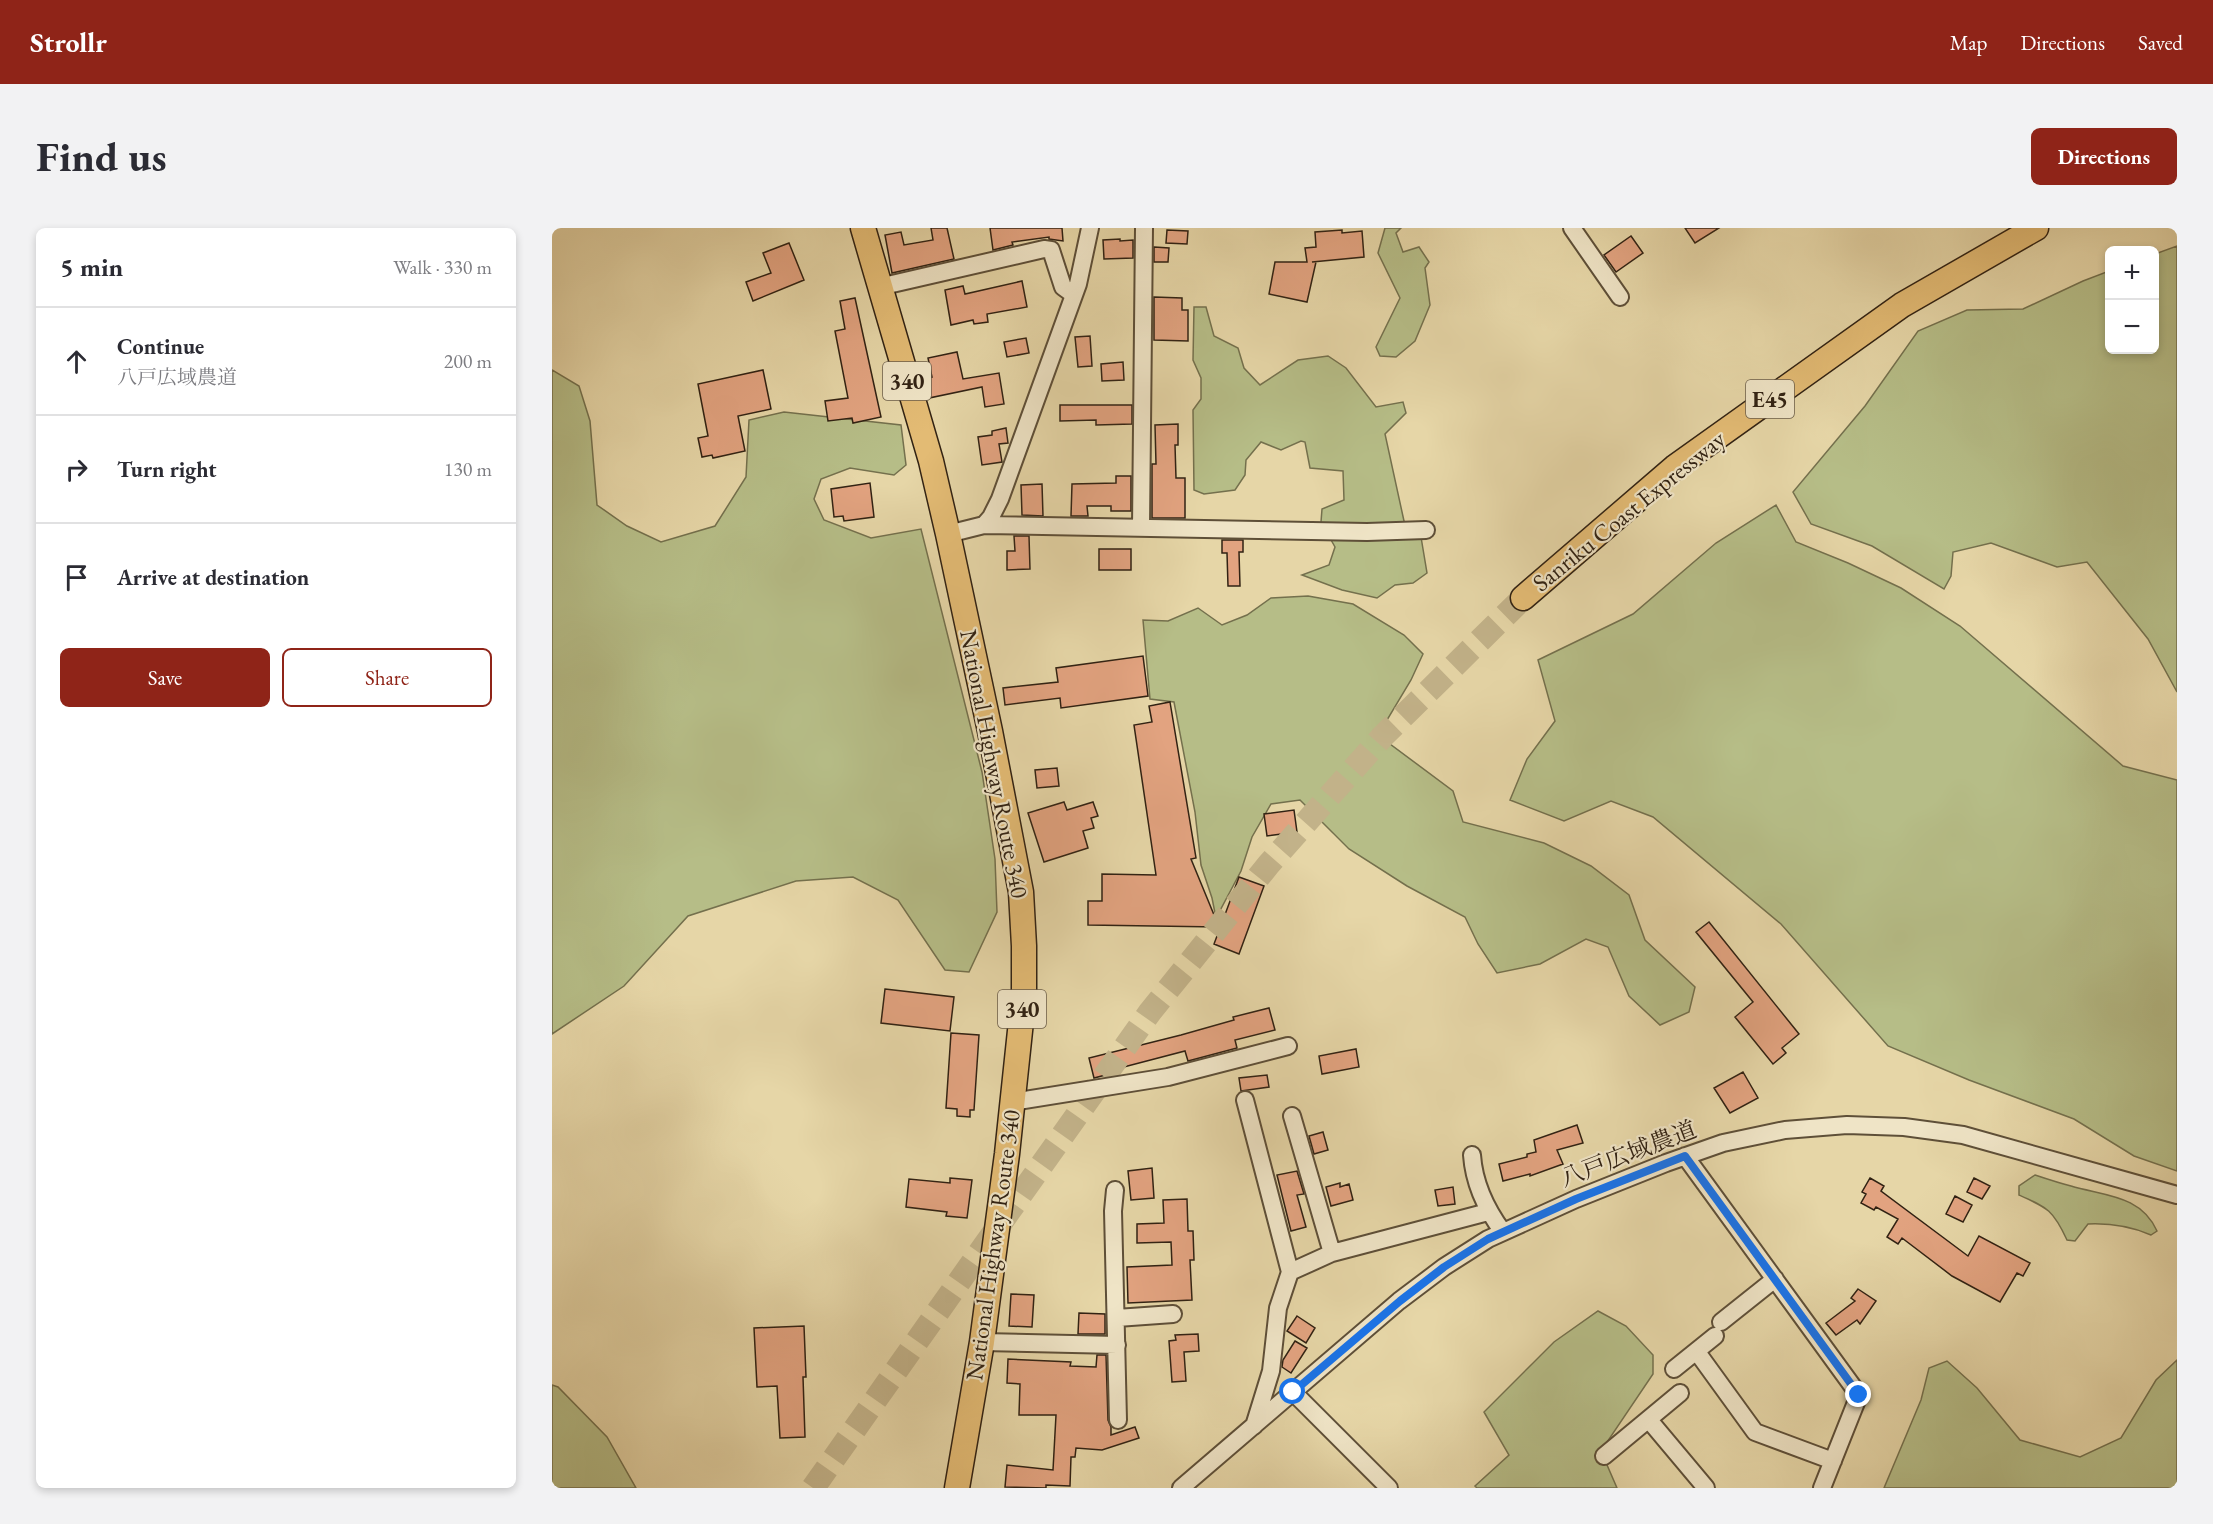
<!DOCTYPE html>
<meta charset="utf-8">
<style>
:root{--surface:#fff;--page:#f2f2f3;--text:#2b2b33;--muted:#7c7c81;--line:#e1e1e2;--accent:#8f2418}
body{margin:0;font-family:"EB Garamond","Noto Serif JP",serif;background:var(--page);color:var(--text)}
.controls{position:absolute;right:18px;top:18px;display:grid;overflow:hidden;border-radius:9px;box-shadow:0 3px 9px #0003}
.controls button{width:54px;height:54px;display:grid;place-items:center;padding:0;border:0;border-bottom:2px solid var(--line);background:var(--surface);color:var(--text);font:30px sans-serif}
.stop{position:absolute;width:18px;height:18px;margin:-14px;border:4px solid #1a73e8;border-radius:50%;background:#fff}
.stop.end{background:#1a73e8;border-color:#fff;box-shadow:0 2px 6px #0008}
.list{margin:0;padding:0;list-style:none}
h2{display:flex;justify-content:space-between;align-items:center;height:78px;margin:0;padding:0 24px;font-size:26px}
h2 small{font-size:20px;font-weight:400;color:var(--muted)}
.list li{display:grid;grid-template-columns:39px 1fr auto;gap:18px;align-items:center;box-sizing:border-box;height:108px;padding:0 24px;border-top:2px solid var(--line)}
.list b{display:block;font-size:22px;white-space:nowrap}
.list p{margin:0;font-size:20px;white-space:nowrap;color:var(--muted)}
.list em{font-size:20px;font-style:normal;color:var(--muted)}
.actions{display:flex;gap:12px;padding:18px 24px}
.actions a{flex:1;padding:14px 0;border:2px solid var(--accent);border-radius:9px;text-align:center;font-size:21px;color:var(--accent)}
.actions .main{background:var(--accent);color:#fff}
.icon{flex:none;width:33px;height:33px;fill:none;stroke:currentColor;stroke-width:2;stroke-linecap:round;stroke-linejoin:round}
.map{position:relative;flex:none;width:1625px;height:1260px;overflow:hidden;border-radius:9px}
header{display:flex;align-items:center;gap:36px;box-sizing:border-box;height:84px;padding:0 30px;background:var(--accent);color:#fff}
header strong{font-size:28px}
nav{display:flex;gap:33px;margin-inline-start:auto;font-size:21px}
.intro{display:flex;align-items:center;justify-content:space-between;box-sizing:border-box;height:144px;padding:0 36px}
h1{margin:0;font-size:42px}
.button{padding:15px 27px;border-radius:9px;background:var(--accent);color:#fff;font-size:21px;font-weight:700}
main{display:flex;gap:36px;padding:0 36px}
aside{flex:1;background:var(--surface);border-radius:9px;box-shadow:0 3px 9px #0003}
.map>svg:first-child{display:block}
</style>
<header>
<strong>Strollr</strong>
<nav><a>Map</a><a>Directions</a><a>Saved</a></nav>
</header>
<div class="intro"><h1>Find us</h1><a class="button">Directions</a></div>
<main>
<aside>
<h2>5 min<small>Walk · 330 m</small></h2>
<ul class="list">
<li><svg class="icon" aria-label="ahead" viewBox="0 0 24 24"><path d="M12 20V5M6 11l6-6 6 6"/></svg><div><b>Continue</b><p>八戸広域農道</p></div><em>200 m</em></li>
<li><svg class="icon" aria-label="right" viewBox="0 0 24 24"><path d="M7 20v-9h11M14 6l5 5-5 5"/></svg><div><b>Turn right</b></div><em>130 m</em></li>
<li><svg class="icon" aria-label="arrive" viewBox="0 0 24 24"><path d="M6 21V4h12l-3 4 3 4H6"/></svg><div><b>Arrive at destination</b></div></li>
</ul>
<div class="actions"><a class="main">Save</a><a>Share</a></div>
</aside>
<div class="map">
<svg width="1625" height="1260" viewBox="0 0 1625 1260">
<rect width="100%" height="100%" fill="#e6d6a7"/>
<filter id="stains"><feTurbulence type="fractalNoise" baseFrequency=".00333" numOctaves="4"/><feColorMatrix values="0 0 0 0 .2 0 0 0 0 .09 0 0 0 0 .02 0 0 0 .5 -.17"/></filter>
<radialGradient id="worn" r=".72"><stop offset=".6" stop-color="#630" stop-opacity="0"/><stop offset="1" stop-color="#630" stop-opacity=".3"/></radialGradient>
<path fill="#b6bd87" stroke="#74704d" stroke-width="1.5" d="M833,0h16l-5,5 7,19 16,-5 10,15 -4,6 5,37 -15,36 -19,16 -16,-1 -4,-9 24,-49 -22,-45z
M1625,18v446l-29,-53 -61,-77 -30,5 -66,-24 -38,9 -2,24 -7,13 -72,-43 -61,-22 -18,-32 72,-86 53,-75 49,-21 56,-1 60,-28 26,-10 1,79h44l1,-96z
M642,79h12l8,29 24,12 6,20 16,17 38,-25 30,-4 18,12 30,39 27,-5 3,11 -21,21 19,87 17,16 6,36 -14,10 -18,2 -18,13 -35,-8 -40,-15 27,-10 6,-18 -14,-25 1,-13 22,-9 -1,-29 -33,-3 -5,-26 -4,-1 -20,9 -20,-8 -15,18 -1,15 -10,15 -31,4 -10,-4 -1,-80 8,-11v-21l-8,-18z
M0,142l27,16 11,35 7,84 30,21 34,16 54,-16 31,-49 3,-57 35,-8 117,13 5,40 -12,10 -44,-7 -29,11 -7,20 10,21 47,18 50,-9 61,243 13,87 2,53 -28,60 -24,-2 -47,-70 -45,-23 -57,4 -108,35 -64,70 -72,48z
M1224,277l20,37 52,21 53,25 59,38 163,140 54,14v391l-43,-15 -60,-37 -105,-39 -81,-34 -107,-122 -128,-107 -42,-16 -47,20 -54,-21 17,-41 28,-38 -17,-61 95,-46 83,-71z
M756,368l45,8 51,31 19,19 -12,26 -33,55 75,56 10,31 81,21 47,23 38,29 16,45 50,47 -6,25 -29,13 -31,-29 -21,-49 -22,-8 -46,25 -43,9 -19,-29 -13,-27 -58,-31 -58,-37 -49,-49 -29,4 -19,33 -11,34 -25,47 -4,-20 -11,-33 -6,-53 -21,-110 -24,-3 -7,-79 25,1 30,-13 24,17 25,-10 24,-17z
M1483,947c12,4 24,8 36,11 34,10 70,9 86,45l-6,4c-21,-9 -40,-12 -63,-11l-13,17 -8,-1c-14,-30 -19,-32 -48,-45v-9z
M1046,1083l28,15 27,29v19l-52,77 16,37h-140l-2,-2 34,-31 -25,-43 70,-70z
M1625,1132v128h-293l37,-88 8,-32 18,-7 30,27 43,52 60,17 41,-19 35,-58z
M0,1157l6,2 49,50 29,51h-84z"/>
<path fill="#e2a380" stroke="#312213" stroke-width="1.5" d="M379,0h16l7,31 -62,14 -7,-38 16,-3 3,13 29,-5z
M438,0h72l1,13 -14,-2v-2l-37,5 1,3 -20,5z
M1133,0h34l-24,15z
M615,2l21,1 -1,13 -21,-1z
M790,2v3l20,-2 2,26 -52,5h4l-9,40 -38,-8 6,-32h32l-2,-14 11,-1 -1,-15z
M1079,8l12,17 -27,19 -12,-17z
M568,11v2l13,-1v18l-29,1 -1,-19z
M237,15l15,37 -51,21 -7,-19 25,-9 -8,-20z
M602,19l15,1 -1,14h-14z
M470,53l5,26 -40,7 1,8 -14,2 -1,-4 -22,5 -6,-35 18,-4 2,8z
M602,69l28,1v12h6v31l-34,-1z
M303,70l26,119 -28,6 -1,-5 -24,3 -3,-20 23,-3 -13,-67 10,-2 -5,-28z
M538,108l2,30 -14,1 -3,-30z
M474,110l3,15 -22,4 -3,-15z
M405,124l6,27 36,-6 5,31 -19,3 -3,-20 -53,11 -4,-20 7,-1 -4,-19z
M571,134l1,18 -22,1 -1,-17z
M211,142l8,39 -33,7 7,35 -32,7 -1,-3 -10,2 -4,-19 10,-2 -10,-52z
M508,177h72v19l-36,1v-5l-36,1z
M626,196v21h-3l1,33h9v40h-33v-54h4l-1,-39z
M454,200l2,15 -9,1 3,18 -20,3 -4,-28 14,-2v-4z
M564,248h15v35h-20v-5h-24l1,10h-17l1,-32 44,-1z
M318,255l4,34 -30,4 -1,-5 -9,1 -3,-28z
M490,256l1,32 -21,-1 -1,-30z
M462,308h15l1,33 -23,1v-19h8z
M670,312h21v12h-4l1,34h-12l-1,-33h-5z
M547,321h32v21h-32z
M591,428l5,40 -87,12 -1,-10 -55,7 -2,-17 55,-6 -2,-14z
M618,474l26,156 -5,1 28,68 -131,-2v-24h14v-27l54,1 -22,-150 18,-3 -3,-16z
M505,540l2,18 -22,2 -2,-18z
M512,574l3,8 26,-8 5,14 -7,2 3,10 -11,3 5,17 -44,14 -16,-49z
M742,582l3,22 -30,4 -3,-22z
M687,649l25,9 -25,68 -25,-10z
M1157,694l90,112 -17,14 4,5 -13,11 -38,-47 18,-15 -57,-70z
M333,761l69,8 -4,34 -69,-8z
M717,780l6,22 -40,10 2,8 -49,13 -3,-10 -69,18 1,3 -23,6 -5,-20 92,-23 53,-15 -1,-3z
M399,805l28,2 -5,75h-4v7l-13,-1v-7l-11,-1z
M804,821l3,18 -37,7 -3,-18z
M1191,844l15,26 -28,15 -16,-25z
M715,847l2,12 -28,4 -2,-13z
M1025,897l6,18 -26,7 6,14 -33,12v-2l-27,7 -4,-17 28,-7v-3l9,-2 -2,-12z
M771,904l5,18 -14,4 -5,-18z
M600,940l2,30 -23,2 -3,-29z
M745,943l7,23 -7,1 9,32 -15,4 -14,-56z
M398,950l22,2 -5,38 -21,-2 1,-4 -41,-5 3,-28 41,4z
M1318,950l14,8 -3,5 87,65 11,-20 51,27 -7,13 -6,-3 -17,29 -48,-26 -50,-38 -4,6 -11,-7 11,-18 -22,-12 -2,3 -13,-7 5,-9 -4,-2z
M1422,950l16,8 -8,13 -15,-7z
M788,955v4l9,-3 4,16 -22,6 -5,-19z
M901,959l2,17 -17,2 -3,-16z
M1403,968l17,9 -9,17 -17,-8z
M635,971l1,32h5l1,29h-4l2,40 -64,3 -1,-36 45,-2 -1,-23 -34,1v-19l27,-1 -1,-23z
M1306,1061l18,12 -16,23 -3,-4 -21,15 -10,-12 29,-22 -4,-3z
M459,1066l23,1 -2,32 -23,-1z
M527,1085l26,1v20h-27z
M745,1088l18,12 -9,15 -19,-12z
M252,1098l2,51h-3l2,60 -25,1 -3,-52 -20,1 -3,-59z
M646,1106l1,17 -15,1 2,29 -14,1 -3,-41 7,-1 -1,-5z
M743,1113l12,7 -16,25 -9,-6 1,-7z
M545,1127h9l2,65 3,7v8l24,-8 4,11 -37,12 -26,-2 -1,9h-4l-1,29 -24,-1v3l-41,-1 2,-22 46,5 3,-55h-37l1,-31 -13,-1 1,-24 63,3 -1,4 26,1z"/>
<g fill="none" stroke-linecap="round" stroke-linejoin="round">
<path stroke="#c2b289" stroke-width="24" stroke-dasharray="24 12" stroke-linecap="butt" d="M261,1260l337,-476 119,-148 114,-128 140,-138"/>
<defs>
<path id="minor" d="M1020,0l48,69
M327,59l165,-38 7,1 12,37 11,8
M432,297l7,-8 9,-18 78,-215 12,-56
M589,299l3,-299
M396,306l36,-9 383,7 59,-2
M693,872l45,172 -12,36 -7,63 -17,55
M460,874l156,-25 120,-31
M740,888l40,137
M920,927c2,29 14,54 31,77
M1133,928l174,239 -37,93
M563,962l-2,21 5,209
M738,1044l42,-19 156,-41
M565,1090l56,-4
M1169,1094l54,-43
M430,1114l135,3
M1145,1124l58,80 78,29
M1122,1141l41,-33
M741,1164l96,96
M1097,1192l57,68
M1052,1228l76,-63
M629,1260l218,-187 45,-34 44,-28 88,-40 90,-36 57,-20 62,-13 62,-5 57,2 59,8 214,60"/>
<path id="highway" d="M311,0l68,233 17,73 42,197 31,161 3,54v47l-17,161 -25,188 -25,146
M971,370l152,-131 227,-162 134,-77"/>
</defs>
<use href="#minor" stroke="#5e4f38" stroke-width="20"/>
<use href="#highway" stroke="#312213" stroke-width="27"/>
<use href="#minor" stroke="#efe4c6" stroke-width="16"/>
<use href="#highway" stroke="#e3bb74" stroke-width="24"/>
</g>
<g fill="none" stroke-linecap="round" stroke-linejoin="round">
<path stroke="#1a73e8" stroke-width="8" d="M741,1164l107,-91 44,-34 44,-28 88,-40 109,-43 174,239"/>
</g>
<g text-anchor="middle" stroke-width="4.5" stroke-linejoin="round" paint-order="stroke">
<g fill="#efe4c6" stroke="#6a5c49" stroke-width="1.5">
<rect x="331" y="134" width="48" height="38" rx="4.5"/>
<rect x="1194" y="152" width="48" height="38" rx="4.5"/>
<rect x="446" y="762" width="48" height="38" rx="4.5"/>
</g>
<g font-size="22" font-weight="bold" fill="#312213">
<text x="355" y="161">340</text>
<text x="1218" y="179">E45</text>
<text x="470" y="789">340</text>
</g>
<g font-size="24" fill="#312213" stroke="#efe4c6">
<text transform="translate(1077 283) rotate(-39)" y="8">Sanriku Coast Expressway</text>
<text transform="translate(442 536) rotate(79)" y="8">National Highway Route 340</text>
<text transform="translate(1076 926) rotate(-21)" y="8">八戸広域農道</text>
<text transform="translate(441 1017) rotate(-82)" y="8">National Highway Route 340</text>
</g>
</g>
<rect width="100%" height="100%" filter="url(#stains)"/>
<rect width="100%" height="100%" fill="url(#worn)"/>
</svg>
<div class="controls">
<button>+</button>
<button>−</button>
</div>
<div class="stop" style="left:741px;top:1164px"></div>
<div class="stop end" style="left:1307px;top:1167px"></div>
</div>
</main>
